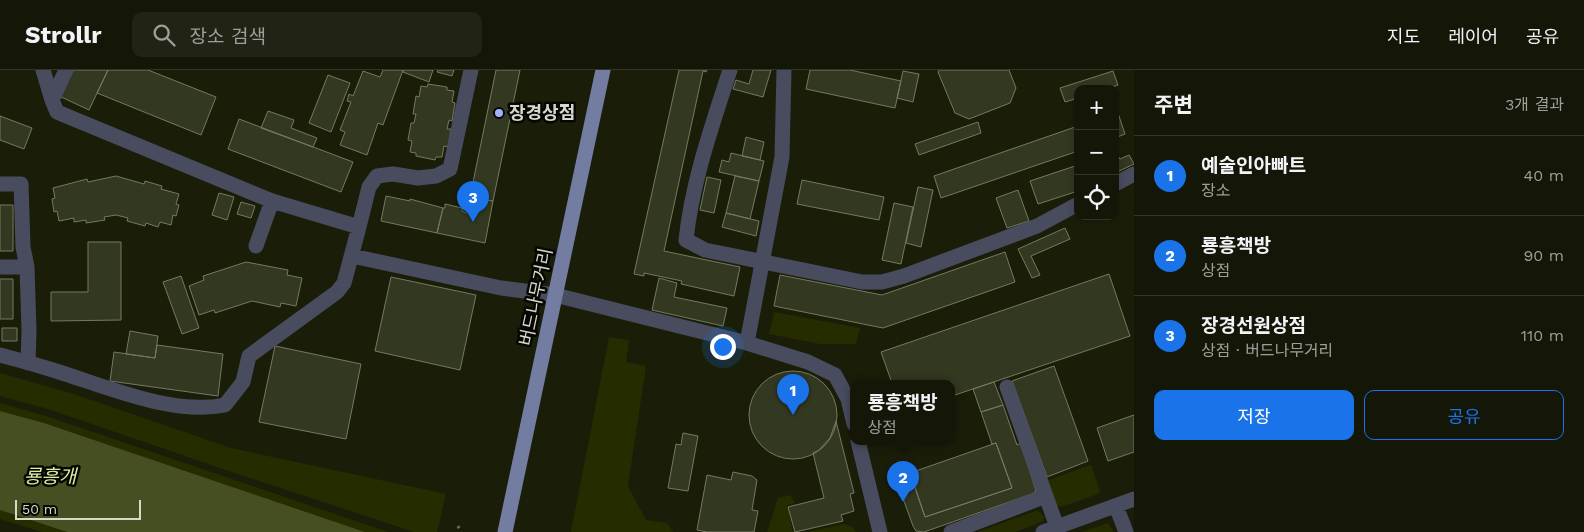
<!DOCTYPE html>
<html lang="ko">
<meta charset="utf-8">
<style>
:root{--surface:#141607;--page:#212315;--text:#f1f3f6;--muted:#9d9f9b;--line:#333528;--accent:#1a73e8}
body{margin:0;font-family:"Work Sans","Noto Sans KR",sans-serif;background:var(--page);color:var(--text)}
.controls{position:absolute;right:15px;top:15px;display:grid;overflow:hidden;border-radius:10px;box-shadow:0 2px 8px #0003}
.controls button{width:45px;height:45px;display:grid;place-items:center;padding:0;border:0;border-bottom:1px solid var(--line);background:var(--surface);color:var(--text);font:25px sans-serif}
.scale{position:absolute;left:15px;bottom:12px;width:126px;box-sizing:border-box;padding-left:5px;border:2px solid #d5d9cb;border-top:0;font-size:14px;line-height:18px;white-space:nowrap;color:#d5d9cb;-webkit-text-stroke:4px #060702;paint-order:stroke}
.you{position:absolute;left:722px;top:276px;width:18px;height:18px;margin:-12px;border:4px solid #fff;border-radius:50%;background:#1a73e8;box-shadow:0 0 0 8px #1a73e833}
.badge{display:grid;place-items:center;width:32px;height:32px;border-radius:50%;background:var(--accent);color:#fff;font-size:16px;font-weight:700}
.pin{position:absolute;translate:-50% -41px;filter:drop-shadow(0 1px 2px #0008)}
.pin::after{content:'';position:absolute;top:26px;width:18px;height:15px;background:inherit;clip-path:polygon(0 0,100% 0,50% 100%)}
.popup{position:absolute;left:850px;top:310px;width:105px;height:65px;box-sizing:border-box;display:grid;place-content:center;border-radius:10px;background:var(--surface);filter:drop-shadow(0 1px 4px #0005);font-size:16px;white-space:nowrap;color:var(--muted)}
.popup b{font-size:19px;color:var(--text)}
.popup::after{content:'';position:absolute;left:50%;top:100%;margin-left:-10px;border:10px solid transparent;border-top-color:var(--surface)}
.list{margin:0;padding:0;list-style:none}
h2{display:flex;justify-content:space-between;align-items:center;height:65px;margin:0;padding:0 20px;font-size:21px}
h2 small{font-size:16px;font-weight:400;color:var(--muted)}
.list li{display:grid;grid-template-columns:32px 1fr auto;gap:15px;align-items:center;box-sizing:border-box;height:80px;padding:0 20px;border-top:1px solid var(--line)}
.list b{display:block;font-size:19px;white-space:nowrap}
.list p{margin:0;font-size:16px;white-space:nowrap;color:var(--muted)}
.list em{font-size:16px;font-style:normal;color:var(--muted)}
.actions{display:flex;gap:10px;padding:15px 20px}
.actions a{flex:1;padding:11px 0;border:1px solid var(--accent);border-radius:10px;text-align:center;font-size:18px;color:var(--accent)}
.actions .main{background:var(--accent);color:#fff}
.icon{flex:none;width:28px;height:28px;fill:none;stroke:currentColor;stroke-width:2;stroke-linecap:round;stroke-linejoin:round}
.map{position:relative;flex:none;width:1134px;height:462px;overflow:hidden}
header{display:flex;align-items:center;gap:30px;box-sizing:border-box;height:70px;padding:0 25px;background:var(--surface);border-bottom:1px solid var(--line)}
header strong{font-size:24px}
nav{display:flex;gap:28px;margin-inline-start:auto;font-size:18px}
.search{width:350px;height:45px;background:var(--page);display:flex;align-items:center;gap:12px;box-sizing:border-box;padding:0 18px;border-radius:10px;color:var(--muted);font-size:19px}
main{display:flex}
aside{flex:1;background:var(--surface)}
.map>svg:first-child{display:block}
</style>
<header>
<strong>Strollr</strong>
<div class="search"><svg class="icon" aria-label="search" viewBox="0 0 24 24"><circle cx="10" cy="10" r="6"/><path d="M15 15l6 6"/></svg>장소 검색</div>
<nav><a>지도</a><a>레이어</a><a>공유</a></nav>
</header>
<main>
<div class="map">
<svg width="1134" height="462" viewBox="0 0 1134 462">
<rect width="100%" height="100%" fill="#1a1e09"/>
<path fill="#252c00" d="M774,242l86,16 -4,16h-36l-51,-10z
M609,267l20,3 -3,22 20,4 -18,120 18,34 21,3 6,9h-102z
M0,303l74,21 157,54 215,46 -9,38h-23l-191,-63 -175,-60 -48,-13z
M0,333l46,13 342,116h-23l-321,-109 -44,-12z
M1091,395l9,26 -2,3 -37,13 -5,-2 -8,-25z
M790,425l5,8 -8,2 6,27h-26l11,-34z
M0,440l67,22h-25l-42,-13z
M1035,441h4l5,6 -1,4 -4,2 -24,9h-38z
M1108,453l6,9h-33z
M844,454l9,3 3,5h-48z"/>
<path fill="#464f22" d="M0,341l44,12 321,109h-298l-67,-22z"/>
<path fill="#333821" stroke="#747a62" d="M69,0h39l-19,40 -32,-15z
M108,0h40l68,27 -15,38 -104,-42z
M383,0h20l-20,55 -5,-2 -11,32 -27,-10 5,-13 -5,-2 11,-28 -4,-1 2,-7 4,2 10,-25 17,6z
M403,0h30l-4,12 -26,-10z
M438,0h16l-2,6 -15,-4z
M496,0h24l-27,131 -23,-4z
M679,0h28l-1,2 -3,-1 -39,180 76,16 -6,29 -53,-12 1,-3 -38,-8v3l-10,-2z
M753,0h18l-8,27 -30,-8 3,-9 13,4z
M810,0h40l51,11 -6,27 -89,-19z
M939,0h70l7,18 -6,15 -41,16 -14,-6 -17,-41z
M903,1l16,3 -6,28 -16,-4z
M1113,1l5,14 -12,4h-28v9l-13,4 -5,-14z
M328,5l22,8 -19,49 -22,-9z
M428,14l19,3v3l7,1 -2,11 3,1 -3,18 -3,-1 -2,9h4l-3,18 -4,-1 -2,11h-6l-1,3 -19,-4v-3l-6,-1 2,-11 -4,-1 3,-17h3l2,-9h-3l3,-18 3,1 2,-11 6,1z
M268,41l26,9 -3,8 26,10 -4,9 -52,-19z
M1115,43h3l7,21 -10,4z
M0,46l32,12 -8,21 -24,-9z
M239,49l114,43 -12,30 -113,-43z
M978,52l3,11 -62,22 -4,-11z
M1078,56v25l-137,47 -7,-22z
M746,67l18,5 -4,18 -18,-4z
M1115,81l5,8 9,-4 5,9 -19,9z
M731,83l33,8 -5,20 -40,-9 3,-12 7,2z
M1078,95v26l-40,13 -8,-23z
M116,106l28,8 1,-3 17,5 -1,3 18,5 -3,10 3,1 -3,11 -3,-1 -2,10 -11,-3 -2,5 -12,-4 -1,3 -18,-5 1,-3 -12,-3 -12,2 1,3 -19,3v-3l-12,2v-4l-15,3 -2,-10 -3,1 -2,-13 3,-1 -2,-10 34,-9 1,3z
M735,106l24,5 -9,38 -24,-6z
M707,107l14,3 -7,33 -14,-3z
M802,110l82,17 -5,23 -82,-16z
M918,117l15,3 -12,57 -15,-4z
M1018,120l11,31 -22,7 -11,-30z
M219,123l15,4 -7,23 -15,-5z
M386,126l24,5v-2l33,9 -6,25 -56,-12z
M470,127l23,4 -8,42 -48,-10 6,-25h2v-4l17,4v3l4,2z
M241,132l14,4 -4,12 -14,-4z
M894,133l19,4 -12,57 -19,-4z
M0,135h13v46h-13z
M726,143l33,8 -3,15 -34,-9z
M1065,158l5,11 -39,17 9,19 -8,3 -14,-29z
M88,172h33v78l-70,1v-29h37z
M1005,182l10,30 -132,46 -109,-22 6,-31 102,20z
M246,192l42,8 -1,5 15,3 -6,28 -15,-3 -1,4 -28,-6 -37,12 -1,-3 -15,5 -10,-29 15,-6 -1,-4z
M1109,204l21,62 -178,60v-13h-60l-11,-31z
M181,206l18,52 -17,6 -19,-52z
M391,207l85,18 -16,75 -85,-19z
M659,208l18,5 -3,14 53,11 -4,18 -71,-16z
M0,209h13v40h-13z
M2,258h15v13h-15z
M130,261l28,5 -3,22 -29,-4z
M157,275l66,9 -5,42 -108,-15 4,-29 41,6z
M275,276l86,18 -15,75 -87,-17z
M1054,296l34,95 -41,16 -35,-96z
M749 345a44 44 0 1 1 88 0a44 44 0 1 1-88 0Z
M994,312l9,23 -22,7 -8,-23z
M1003,335l14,40 4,-2 15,48 -4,3 -108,38 -8,-1 -3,-5 -13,-36 3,-1 -3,-7 12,-4 13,39 87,-29 -16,-45 -4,1 -11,-32z
M1134,345v37l-26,9 -11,-33z
M836,351l18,72 -4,1 4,17 -13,4 2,6 -48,11 -7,-25 36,-9 -11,-45 6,-3 11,-12z
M683,363l15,3 -10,55 -20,-3 8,-44 5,1z
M996,373l16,45 -87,29 -15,-44z
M733,402l19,4 5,4 -5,30 6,1 -4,21h-47l-10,-2 10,-55 24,5z"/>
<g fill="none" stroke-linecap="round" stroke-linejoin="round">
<path stroke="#676b59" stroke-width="3" stroke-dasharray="2.5 4" stroke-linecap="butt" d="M458,456l3,6"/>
<path stroke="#484c5e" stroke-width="15" d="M43,0l9,30
M730,0c-18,56 -38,112 -44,170l19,10 157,32h20l22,-6 133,-50 41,-22
M0,114h21l2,63 4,20
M1115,114l19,-10
M359,157l10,-40 8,-11 16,-2 25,4 18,-2 14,-7 21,-99
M256,176l16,-45
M352,186l149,32 54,7 192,48 61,19 27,13 13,24 6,25
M0,197h27l2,64 -1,32
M747,273l35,-186 2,-87
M0,285c19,5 37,10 56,16 49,15 117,45 169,34l18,-23 6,-26 88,-64 7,-9 15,-56 -87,-26 -215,-89 -5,-12 14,-30
M1007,317l50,140
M858,371l22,91
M1116,436l10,26
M951,462l95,-36
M1043,462l91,-33"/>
<path stroke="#737ca1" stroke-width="15" d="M505,462l98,-462"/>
</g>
<circle fill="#a1b2fd" stroke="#060702" stroke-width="2" cx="499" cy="43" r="5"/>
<g text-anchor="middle" stroke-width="5" stroke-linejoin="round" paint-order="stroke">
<g font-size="18" font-weight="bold" fill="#d5d9cb" stroke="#060702" text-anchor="start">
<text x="509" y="49">장경상점</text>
</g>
<g font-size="18" fill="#d5d9cb" stroke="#060702">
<text transform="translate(536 227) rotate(-78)" y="6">버드나무거리</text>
</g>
<g font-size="19" font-style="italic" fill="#dceda3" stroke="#060702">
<text x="50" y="413">룡흥개</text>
</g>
</g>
</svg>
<div class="controls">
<button>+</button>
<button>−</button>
<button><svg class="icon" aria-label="locate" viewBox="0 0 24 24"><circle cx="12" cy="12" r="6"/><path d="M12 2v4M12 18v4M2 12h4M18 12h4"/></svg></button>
</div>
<div class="scale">50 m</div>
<div class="you"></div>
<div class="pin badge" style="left:793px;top:345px">1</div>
<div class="pin badge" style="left:903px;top:432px">2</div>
<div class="popup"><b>룡흥책방</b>상점</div>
<div class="pin badge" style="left:473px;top:152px">3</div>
</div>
<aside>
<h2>주변<small>3개 결과</small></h2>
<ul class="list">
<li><span class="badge">1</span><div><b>예술인아빠트</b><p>장소</p></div><em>40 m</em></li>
<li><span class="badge">2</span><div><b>룡흥책방</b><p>상점</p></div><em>90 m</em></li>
<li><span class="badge">3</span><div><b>장경선원상점</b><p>상점 · 버드나무거리</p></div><em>110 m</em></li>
</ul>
<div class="actions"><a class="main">저장</a><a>공유</a></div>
</aside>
</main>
